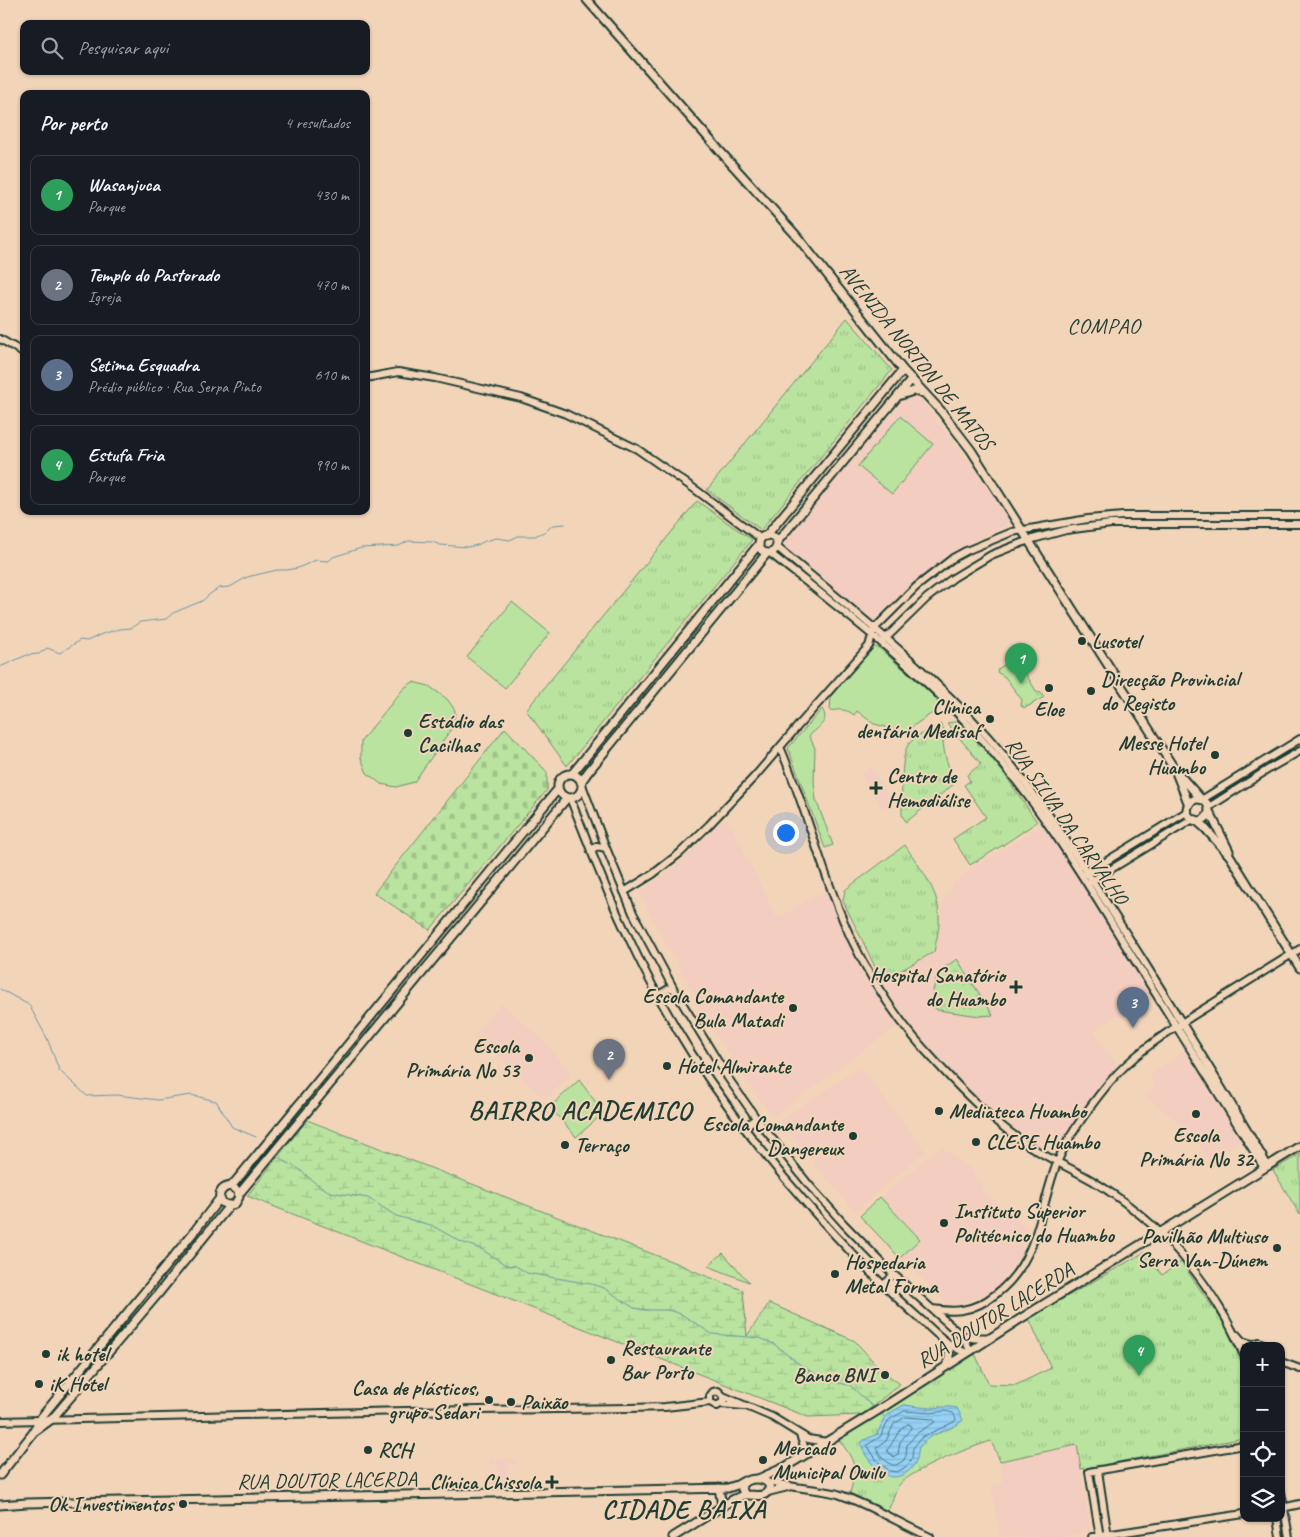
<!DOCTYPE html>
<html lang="pt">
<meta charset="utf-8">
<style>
:root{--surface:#171b24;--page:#242831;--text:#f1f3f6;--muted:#9ea1a6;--line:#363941;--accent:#8c9099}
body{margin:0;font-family:Caveat,sans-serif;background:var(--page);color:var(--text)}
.controls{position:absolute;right:15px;bottom:15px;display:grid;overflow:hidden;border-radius:10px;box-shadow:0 1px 4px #0004}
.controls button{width:45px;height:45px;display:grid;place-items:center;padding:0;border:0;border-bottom:1px solid var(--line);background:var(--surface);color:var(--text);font:25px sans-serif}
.you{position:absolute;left:785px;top:832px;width:18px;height:18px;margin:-12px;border:4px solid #fff;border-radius:50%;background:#1a73e8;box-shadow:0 0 0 8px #1a73e833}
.badge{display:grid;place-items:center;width:32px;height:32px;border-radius:50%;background:var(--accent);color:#fff;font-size:16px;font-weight:700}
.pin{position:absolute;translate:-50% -41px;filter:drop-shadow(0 1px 2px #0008)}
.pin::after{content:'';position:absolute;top:26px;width:18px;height:15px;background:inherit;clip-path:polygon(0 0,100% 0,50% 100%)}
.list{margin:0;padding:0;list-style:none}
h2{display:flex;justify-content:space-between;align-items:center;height:65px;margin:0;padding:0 20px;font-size:21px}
h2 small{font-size:16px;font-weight:400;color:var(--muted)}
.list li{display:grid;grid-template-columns:32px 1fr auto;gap:15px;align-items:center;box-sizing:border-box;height:80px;margin:0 10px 10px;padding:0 10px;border:1px solid var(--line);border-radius:10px}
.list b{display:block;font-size:19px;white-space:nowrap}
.list p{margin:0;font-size:16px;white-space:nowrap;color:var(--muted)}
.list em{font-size:16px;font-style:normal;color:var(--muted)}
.icon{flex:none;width:28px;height:28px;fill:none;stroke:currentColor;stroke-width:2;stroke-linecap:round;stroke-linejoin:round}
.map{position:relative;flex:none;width:1300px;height:1537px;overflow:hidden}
.search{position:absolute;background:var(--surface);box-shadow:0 1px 4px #0004;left:20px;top:20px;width:350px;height:55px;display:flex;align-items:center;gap:12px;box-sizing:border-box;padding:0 18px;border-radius:10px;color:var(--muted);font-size:19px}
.panel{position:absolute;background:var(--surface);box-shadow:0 1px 4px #0004;left:20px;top:90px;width:350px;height:425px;border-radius:10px}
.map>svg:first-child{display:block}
</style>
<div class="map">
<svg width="1300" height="1537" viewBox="0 0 1300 1537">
<defs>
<pattern id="forest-crowns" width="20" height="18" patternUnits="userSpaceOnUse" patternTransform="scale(1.25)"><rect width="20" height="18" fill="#b9e39f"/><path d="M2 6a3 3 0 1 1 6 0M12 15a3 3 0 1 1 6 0" fill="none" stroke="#9fc48a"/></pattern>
<pattern id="wetland-marsh" width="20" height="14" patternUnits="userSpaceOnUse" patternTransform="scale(1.25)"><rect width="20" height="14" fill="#b9e39f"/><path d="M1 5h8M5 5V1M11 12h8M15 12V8" fill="none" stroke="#9fc48a"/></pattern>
<pattern id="cemetery-stones" width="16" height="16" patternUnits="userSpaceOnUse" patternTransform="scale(1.25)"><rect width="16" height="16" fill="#b9e39f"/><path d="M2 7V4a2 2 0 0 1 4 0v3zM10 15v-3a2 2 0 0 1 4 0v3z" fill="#9fc48a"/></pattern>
<pattern id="park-tufts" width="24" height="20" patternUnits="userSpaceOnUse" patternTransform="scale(1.25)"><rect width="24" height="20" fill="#b9e39f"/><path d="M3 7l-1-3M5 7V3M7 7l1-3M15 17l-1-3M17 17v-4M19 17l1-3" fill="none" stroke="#9fc48a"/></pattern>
<pattern id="water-rules" width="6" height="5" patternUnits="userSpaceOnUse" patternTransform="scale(1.25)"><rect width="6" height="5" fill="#96d1f6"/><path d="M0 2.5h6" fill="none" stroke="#81b4d4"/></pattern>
</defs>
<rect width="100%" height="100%" fill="#f2d5b9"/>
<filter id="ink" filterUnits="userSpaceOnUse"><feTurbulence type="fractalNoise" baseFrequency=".02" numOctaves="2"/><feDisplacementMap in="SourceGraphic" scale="10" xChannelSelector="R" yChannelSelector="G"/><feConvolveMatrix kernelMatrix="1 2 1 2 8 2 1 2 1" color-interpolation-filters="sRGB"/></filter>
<g filter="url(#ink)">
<path fill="#f3cdbf" d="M908,395l10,1 58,75 35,51 -64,33 -75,66 -87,-74 -2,-5z
M871,767l21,35 -10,7 -22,-36z
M724,819h4l49,99 50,-28 11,30 16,36 14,24 30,45 -125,92 -29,-39 -36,-56 -69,-129 37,-27z
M1044,824l107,168 -57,39 23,35 -34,40 -25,43 -8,3 -33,-21 -36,-28 -27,-25 -29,-33 -20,-26 -23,-38 52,-29 10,-52 11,-18 14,-12z
M502,1003l45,41 23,28 1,3 -24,23h-5l-21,-22 -47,-41z
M1186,1050l55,91 -32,21 -18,-29 -46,-38 11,-9 -7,-10z
M860,1067l65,84 -70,61 -76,-91z
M941,1146l30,23 13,22 45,38 -9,27 -27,37 -44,13 -89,-90 20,-19z
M1077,1445l14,87 -29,5h-62l-9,-52 12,-2 -3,-22z
M489,1459h27v5h-8v14h1v-2l9,1v7l-30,1 -1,-12h6v2h5l-1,-11h-8z"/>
<path fill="#b9e39f" stroke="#6c906a" d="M900,416l33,28 -41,50 -34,-28z
M512,602l38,31 -45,55 -38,-31z
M875,647l4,1 53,46 9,13 -35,24 -7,2 -14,-1 1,-5 -12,-3 -17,-13 -3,4c-7,-6 -15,-6 -24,-4l1,-15 40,-47z
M413,682l16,4 18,13 8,11 -1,15 -40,57 -18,5 -15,-3 -14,-11 -6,-15v-17l43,-53z
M822,709c9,12 -6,20 -13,27l6,12 -1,34 2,18 17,45 -8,3 -37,-100z
M579,1080l25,33 -28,24 -26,-30z
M880,1197l40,42 -20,19 -40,-42z"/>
<path fill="url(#forest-crowns)" stroke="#6c906a" d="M957,959l36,56 -13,1 -43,-6 -7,-8 8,-30z"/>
<path fill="url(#wetland-marsh)" stroke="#6c906a" d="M307,1120l374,145 20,9 42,16 4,46 22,-33 86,38 25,28 20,15 -38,31 -54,2 -561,-221z"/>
<path fill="url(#cemetery-stones)" stroke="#6c906a" d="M505,728l42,44v18l-117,140 -56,-37z"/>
<path fill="url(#park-tufts)" stroke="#6c906a" d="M847,318l45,52 -131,160 -54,-40z
M697,501l55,39 -185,226 -41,-56z
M1019,657l3,1 2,3 -1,8 13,22 5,1 3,5 -19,11 -4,-2 1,-6 -17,-23 -8,-5 1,-3 17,-11z
M961,721l44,54 32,47 -34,23 -33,20 -17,-26 33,-22 -22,-32 6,-4 -3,-6 14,-11 -34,-41z
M941,724l5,11 -3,8 2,12 9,29 -48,38 -4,-7c0,-17 -2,-57 6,-70 7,-10 23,-15 33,-21z
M905,845c14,22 34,45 34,71 1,12 -3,25 -5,36l-52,29 -39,-80 2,-11z
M1300,1154v61l-27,-45z
M1145,1252l17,23 19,-13 44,63 18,41 1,72 -163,31 -4,-24 -77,16 -9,-20c-20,6 -80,29 -92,44 -5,7 -7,18 -11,26l-38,-18c8,-28 5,-31 -12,-55l137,-84 14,30 27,1 35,-17 -22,-50z
M723,1253l26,29 -41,-16z"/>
<path fill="url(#water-rules)" stroke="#6696a8" d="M904,1405c9,1 19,3 28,3 11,-1 14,-2 25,0l6,12c-11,11 -27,11 -38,21 -10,7 -5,12 -9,20 -4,10 -17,19 -28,15 -3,-2 -7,-5 -10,-7 -8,-6 -15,-16 -17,-26l3,-3 13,-6 8,-17 8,-6z"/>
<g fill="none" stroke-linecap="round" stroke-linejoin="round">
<path stroke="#4f7882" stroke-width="1" d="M905,1411l26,2 14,-2 8,2 3,6 -2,3 -32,15 -9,11 -1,10 -5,8 -10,6 -7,-1 -12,-9 -11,-17 13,-8 9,-17z
M906,1417l27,2 2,3 -18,11 -10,12 -1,11 -3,5 -7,4h-4l-10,-7 -6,-10 10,-7 8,-17z
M908,1424l3,1v3l-11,14 -2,13 -4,2 -6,-5 -1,-2c8,-9 10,-20 21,-26z"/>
<path stroke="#6696a8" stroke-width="1" d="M0,667l27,-12 12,-1 8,-6 13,5 20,-13 7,1 15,-7 18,-5 11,-1 9,-6 26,-3 7,-6 29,-12 8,-7 9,-6 11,-1 17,-10 30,-7h10l11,-2 18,-8 13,1 4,-4 28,-9 38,-2 9,-5 25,1 7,3 28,2 9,-2 8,-4 11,-3 14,2 8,-4h17l11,-5 7,-6 12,-1
M0,989l29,16 18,33 12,32 28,26 30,-1 41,5 33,-5 25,6 16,26 24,10
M279,1158l20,11 16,14 15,9 38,6 28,18 35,9 30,17 20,7 25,16 10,1 11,7 64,11 13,4 30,20 13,2h21l13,4 31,20 48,4 14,6 25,20 28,17 23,4 25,24
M880,1413l5,4"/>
<defs>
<path id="tertiary" d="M0,339l14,8 10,7
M366,378l32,-6 37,6 86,20 45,16 71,35 59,41 65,49
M777,547c72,61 148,119 211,190 59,67 105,145 153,220 43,69 86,138 127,209
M770,553c74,59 150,116 213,188 56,62 102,139 146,210 45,72 91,144 135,217
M884,640l43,-42 26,-20 38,-23 38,-15 37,-10 45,-6h189
M780,747c27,62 42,128 70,189 21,45 50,88 84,124 19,21 40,43 62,61 14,12 29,23 45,32 17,10 35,18 52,28 70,43 118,99 151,174
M582,785l24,63 27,65 43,80 52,85 28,40 53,67 35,39 49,50 69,62 9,15
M570,798c19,46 35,92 57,136 19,41 41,82 65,120 50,77 110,148 174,214 20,20 40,39 61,57 13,12 23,22 40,28
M1203,799l97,-60
M1209,807l63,-40 28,-16
M591,852l3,-4 3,-2 9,2
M1084,875l104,-64
M1090,882l103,-63
M624,892l29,-18 27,-21 29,-28 47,-50 42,-49 71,-80 5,-17 42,-42 37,-29 13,-7 46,-19 76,-13 35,-3h177
M658,995l14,-8
M744,1128l12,-10
M883,1285l6,-5 4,-6
M889,1290l3,-5 7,-6
M932,1309c9,1 20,3 30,1 13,-2 24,-8 34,-16 43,-33 43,-84 61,-131 11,-27 33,-57 51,-79 24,-29 55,-49 86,-69 35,-22 71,-44 106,-66
M1237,1335l5,6 10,3
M1250,1346l9,-4 9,4
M1281,1362l19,7
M723,1396l49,21 36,22 19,3
M721,1404l23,2
M0,1421l405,-10 225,-3 35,-1 45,-5 7,4 6,-4v-6l-5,-5 -5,1 -3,4v6
M800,1435l4,11v8
M1098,1471l10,66
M773,1482c21,7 43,6 65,12 32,11 61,29 92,43
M768,1492l20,-5
M1281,1492l8,45
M1282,1508l18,-4
M1277,1518l3,19
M1092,1537l152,-23
M1100,1537l-11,-65 155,-27"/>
<path id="secondary" d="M587,0l140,159 68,75 108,136 38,41 30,39 204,320 26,29
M898,396l15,-5 11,2
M759 544a9 9 0 1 1 18 0a9 9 0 1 1-18 0Z
M766,536l137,-166
M777,542l135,-163
M558 786a12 12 0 1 1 24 0a12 12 0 1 1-24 0Z
M572,774l187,-230
M1177,775l12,30
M581,782l7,-10 179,-219
M1187 810a11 11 0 1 1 22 0a11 11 0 1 1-22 0Z
M1209,811l20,40
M1196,820l8,7 26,29 70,112
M231,1186l7,5 1,6 -4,7c-17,6 -22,-16 -4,-18l4,-4 323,-393
M239,1194l328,-396
M962,1336l13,2h15
M947,1365l2,-7v-13
M34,1432l18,-13 106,-125 71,-88
M0,1475l33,-42 6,-13 154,-187 27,-35
M758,1479l27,-12 92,-56 143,-92 280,-173
M719,1488l3,18
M0,1505l27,-2 701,-15 9,-3 7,-4
M673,1537l61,-38c3,-1 8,-4 11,-4 7,-1 18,4 23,-4 8,-13 -22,-17 -27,-4l4,8"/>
</defs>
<use href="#tertiary" stroke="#1f3d34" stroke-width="10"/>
<use href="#secondary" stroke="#1f3d34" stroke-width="11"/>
<use href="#tertiary" stroke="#f2d5b9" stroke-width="6"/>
<use href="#secondary" stroke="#f2d5b9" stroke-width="7"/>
</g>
</g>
<g fill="#1f3d34" stroke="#f2d5b9" stroke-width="2">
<circle cx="1082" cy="641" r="5"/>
<circle cx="1049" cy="688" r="5"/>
<circle cx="1091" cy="691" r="5"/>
<circle cx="990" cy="719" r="5"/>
<circle cx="408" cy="733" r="5"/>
<circle cx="1215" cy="755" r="5"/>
<path d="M873.5 780.5h5v5h5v5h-5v5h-5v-5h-5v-5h5z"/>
<path d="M1013.5 979.5h5v5h5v5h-5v5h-5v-5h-5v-5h5z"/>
<circle cx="793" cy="1008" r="5"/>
<circle cx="529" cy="1058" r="5"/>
<circle cx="667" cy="1066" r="5"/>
<circle cx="939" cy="1111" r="5"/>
<circle cx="1196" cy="1114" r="5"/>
<circle cx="853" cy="1136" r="5"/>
<circle cx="976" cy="1142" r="5"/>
<circle cx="565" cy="1145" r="5"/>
<circle cx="944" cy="1223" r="5"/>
<circle cx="1277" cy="1248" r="5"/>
<circle cx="835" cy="1274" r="5"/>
<circle cx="46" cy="1354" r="5"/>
<circle cx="611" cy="1360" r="5"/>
<circle cx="885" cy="1375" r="5"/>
<circle cx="39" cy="1384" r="5"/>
<circle cx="489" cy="1400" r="5"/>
<circle cx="511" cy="1402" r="5"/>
<circle cx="368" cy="1450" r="5"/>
<circle cx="763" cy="1460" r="5"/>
<path d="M549.5 1474.5h5v5h5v5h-5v5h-5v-5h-5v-5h5z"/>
<circle cx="183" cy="1504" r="5"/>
</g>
<g text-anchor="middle" stroke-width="4" stroke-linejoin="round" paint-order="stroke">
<g font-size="21" fill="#1f3d34" stroke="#f2d5b9">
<text transform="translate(917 357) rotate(51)" y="7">AVENIDA NORTON DE MATOS</text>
<text transform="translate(1067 821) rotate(55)" y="7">RUA SILVA DA CARVALHO</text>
<text transform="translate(995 1315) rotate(-32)" y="7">RUA DOUTOR LACERDA</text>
<text transform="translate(327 1480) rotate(-1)" y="7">RUA DOUTOR LACERDA</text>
</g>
<g font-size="21" font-weight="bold" fill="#1f3d34" stroke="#f2d5b9" text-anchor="start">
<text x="1092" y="648">Lusotel</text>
<text x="1101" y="686">Direcção Provincial<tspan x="1101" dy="24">do Registo</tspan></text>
<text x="980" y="714" text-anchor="end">Clínica<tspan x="980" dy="24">dentária Medisaf</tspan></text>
<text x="1049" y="716" text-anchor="middle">Eloe</text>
<text x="418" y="728">Estádio das<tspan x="418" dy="24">Cacilhas</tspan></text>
<text x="1205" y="750" text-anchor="end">Messe Hotel<tspan x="1205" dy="24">Huambo</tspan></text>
<text x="887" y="783">Centro de<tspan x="887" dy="24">Hemodiálise</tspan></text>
<text x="1005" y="982" text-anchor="end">Hospital Sanatório<tspan x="1005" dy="24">do Huambo</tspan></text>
<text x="783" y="1003" text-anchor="end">Escola Comandante<tspan x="783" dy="24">Bula Matadi</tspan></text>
<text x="519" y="1053" text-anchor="end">Escola<tspan x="519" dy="24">Primária No 53</tspan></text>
<text x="677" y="1073">Hotel Almirante</text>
<text x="949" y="1118">Mediateca Huambo</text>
<text x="843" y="1131" text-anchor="end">Escola Comandante<tspan x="843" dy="24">Dangereux</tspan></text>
<text x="1196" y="1142" text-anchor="middle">Escola<tspan x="1196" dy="24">Primária No 32</tspan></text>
<text x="986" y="1149">CLESE Huambo</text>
<text x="575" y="1152">Terraço</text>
<text x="954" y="1218">Instituto Superior<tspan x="954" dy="24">Politécnico do Huambo</tspan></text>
<text x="1267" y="1243" text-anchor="end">Pavilhão Multiuso<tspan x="1267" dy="24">Serra Van-Dúnem</tspan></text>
<text x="845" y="1269">Hospedaria<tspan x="845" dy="24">Metal Forma</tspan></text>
<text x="621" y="1355">Restaurante<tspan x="621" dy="24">Bar Porto</tspan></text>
<text x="56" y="1361">ik hotel</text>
<text x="875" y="1382" text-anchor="end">Banco BNI</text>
<text x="49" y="1391">iK Hotel</text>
<text x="479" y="1395" text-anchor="end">Casa de plásticos,<tspan x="479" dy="24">grupo Sedari</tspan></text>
<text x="521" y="1409">Paixão</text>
<text x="773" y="1455">Mercado<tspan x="773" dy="24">Municipal Owilu</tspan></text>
<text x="378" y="1457">RCH</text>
<text x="541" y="1489" text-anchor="end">Clínica Chissola</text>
<text x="173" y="1511" text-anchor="end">Ok Investimentos</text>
</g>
<g font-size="22" letter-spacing="1" fill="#1f3d34" stroke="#f2d5b9">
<text x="1104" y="333">COMPAO</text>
</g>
<g font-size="26" font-weight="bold" letter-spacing="1" fill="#1f3d34" stroke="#f2d5b9">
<text x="580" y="1119">BAIRRO ACADEMICO</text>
<text x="684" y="1518">CIDADE BAIXA</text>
</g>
</g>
</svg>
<div class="controls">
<button>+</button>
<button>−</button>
<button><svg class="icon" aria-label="locate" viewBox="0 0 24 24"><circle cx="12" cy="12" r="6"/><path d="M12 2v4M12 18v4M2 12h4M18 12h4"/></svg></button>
<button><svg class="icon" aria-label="layers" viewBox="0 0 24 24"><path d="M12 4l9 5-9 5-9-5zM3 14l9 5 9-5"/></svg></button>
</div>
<div class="you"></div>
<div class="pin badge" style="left:1021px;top:684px;background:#2e9e5b">1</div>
<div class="pin badge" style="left:609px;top:1080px;background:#6b7280">2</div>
<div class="pin badge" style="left:1133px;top:1028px;background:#5c6f8a">3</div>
<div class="pin badge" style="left:1139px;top:1376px;background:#2e9e5b">4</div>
<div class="search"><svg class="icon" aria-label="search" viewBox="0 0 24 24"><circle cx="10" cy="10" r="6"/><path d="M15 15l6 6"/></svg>Pesquisar aqui</div>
<section class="panel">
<h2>Por perto<small>4 resultados</small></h2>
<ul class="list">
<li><span class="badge" style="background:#2e9e5b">1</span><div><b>Wasanjuca</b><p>Parque</p></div><em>430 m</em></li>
<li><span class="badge" style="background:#6b7280">2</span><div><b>Templo do Pastorado</b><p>Igreja</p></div><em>470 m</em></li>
<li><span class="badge" style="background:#5c6f8a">3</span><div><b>Setima Esquadra</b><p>Prédio público · Rua Serpa Pinto</p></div><em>610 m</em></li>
<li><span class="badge" style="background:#2e9e5b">4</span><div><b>Estufa Fria</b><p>Parque</p></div><em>990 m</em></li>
</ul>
</section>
</div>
